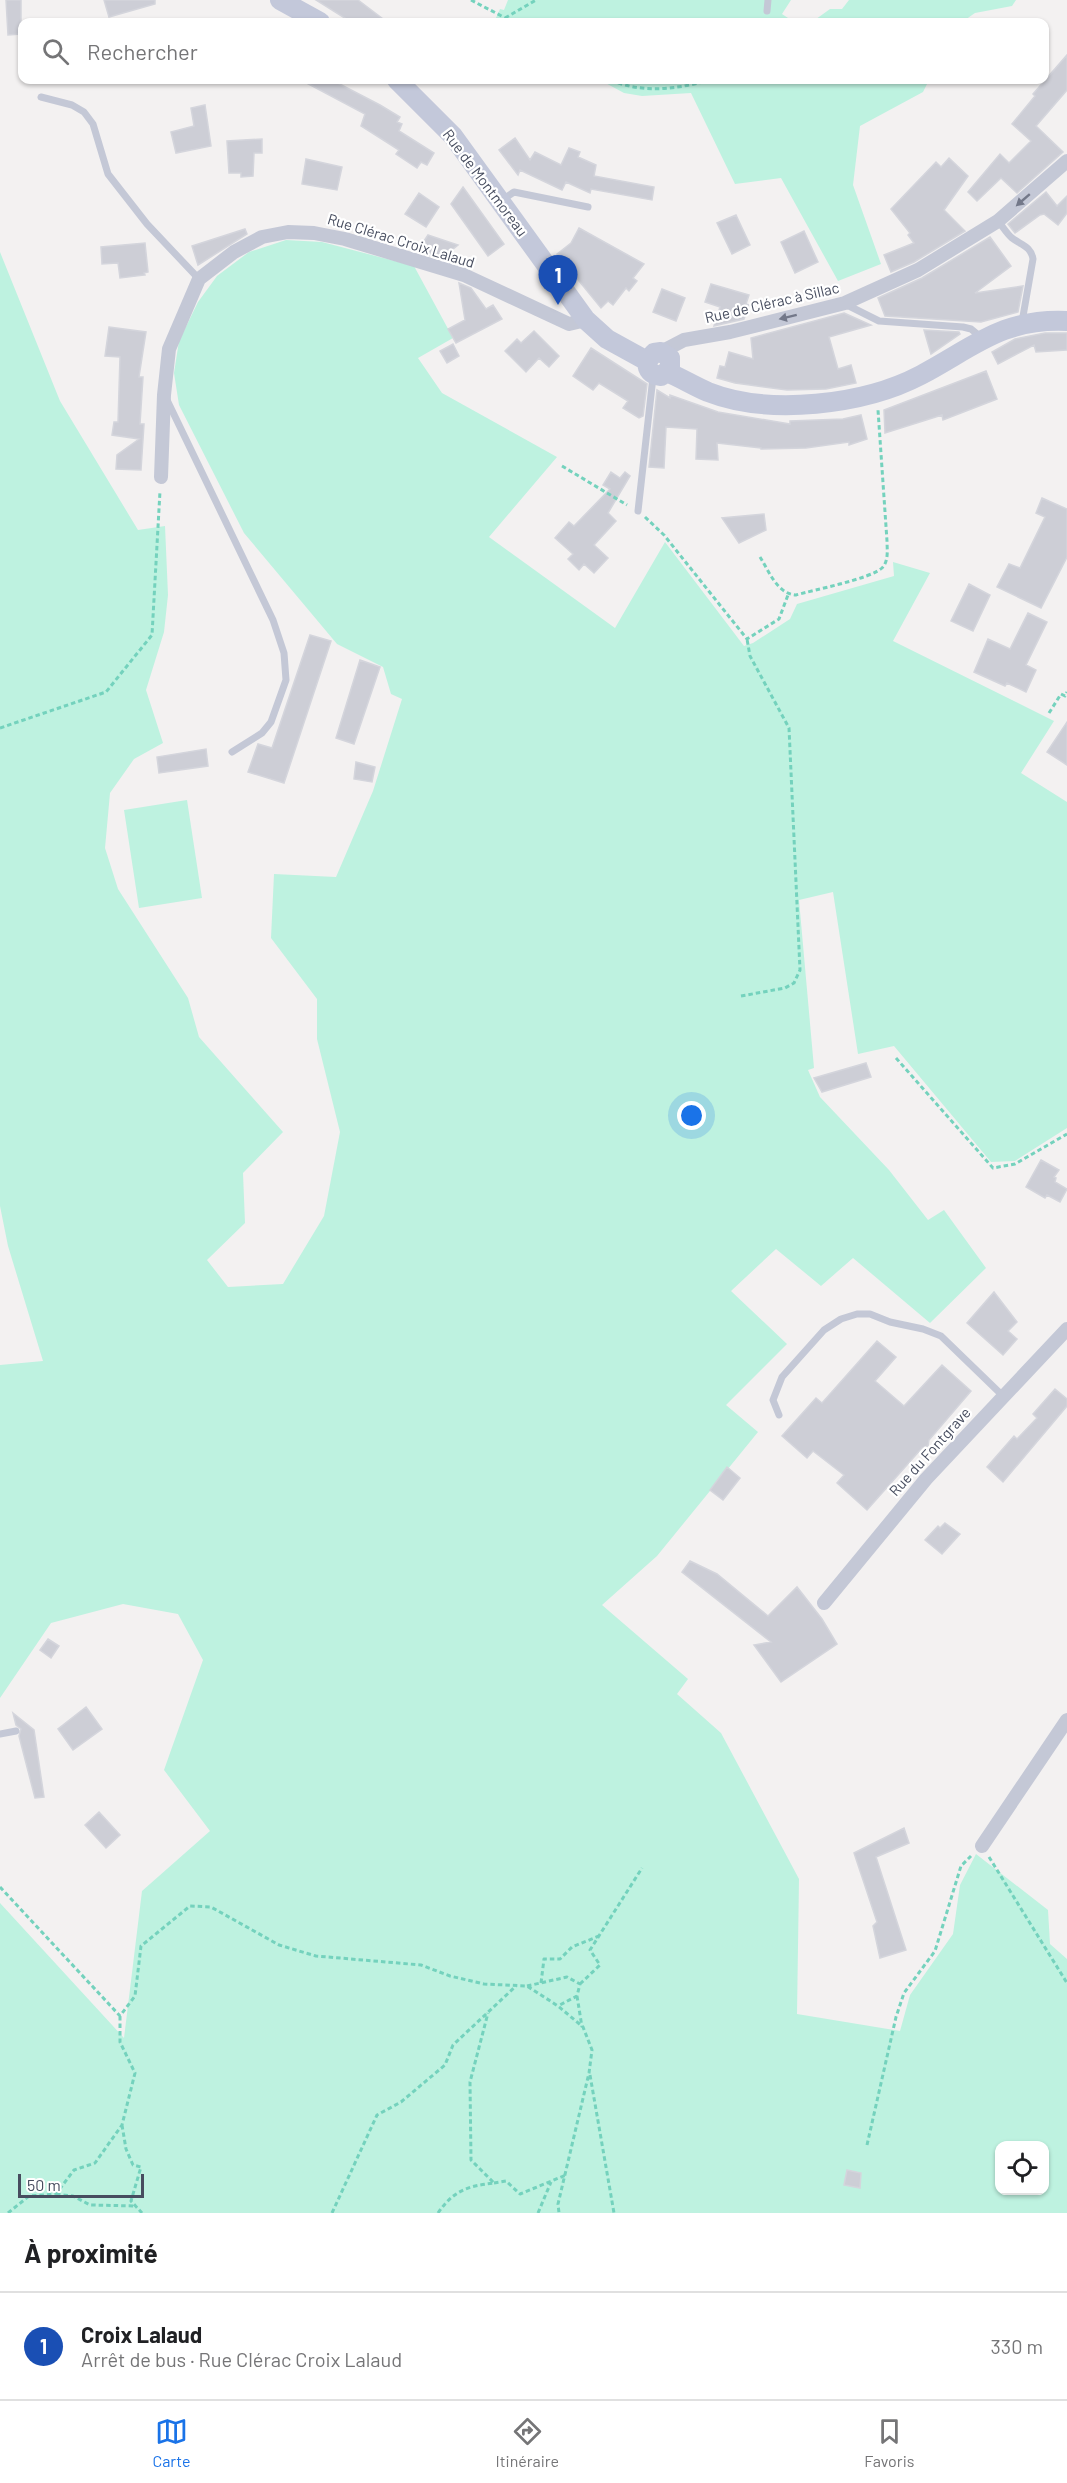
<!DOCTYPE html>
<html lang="fr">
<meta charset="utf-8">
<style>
:root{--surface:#fff;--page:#f2f2f2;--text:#202124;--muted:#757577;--line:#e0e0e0;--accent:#1a73e8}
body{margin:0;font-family:Barlow,sans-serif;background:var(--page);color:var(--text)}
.controls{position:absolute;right:18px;bottom:18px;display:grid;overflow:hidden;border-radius:12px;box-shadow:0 2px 4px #0004}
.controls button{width:54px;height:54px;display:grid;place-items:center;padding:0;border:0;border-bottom:2px solid var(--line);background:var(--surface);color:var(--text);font:30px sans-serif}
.scale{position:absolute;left:18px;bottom:15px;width:126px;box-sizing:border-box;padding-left:6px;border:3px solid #474d5f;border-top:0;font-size:16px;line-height:21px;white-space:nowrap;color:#474d5f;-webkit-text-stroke:4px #fff;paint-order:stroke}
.you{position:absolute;left:692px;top:1116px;width:21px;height:21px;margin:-15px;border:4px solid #fff;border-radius:50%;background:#1a73e8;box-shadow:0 0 0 9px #1a73e833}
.badge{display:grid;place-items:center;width:39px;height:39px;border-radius:50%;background:var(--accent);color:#fff;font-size:20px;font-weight:700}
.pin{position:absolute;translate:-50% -50px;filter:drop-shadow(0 2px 3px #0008)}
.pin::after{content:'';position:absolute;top:32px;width:21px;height:18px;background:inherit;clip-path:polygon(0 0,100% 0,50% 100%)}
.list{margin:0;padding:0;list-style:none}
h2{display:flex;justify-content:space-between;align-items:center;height:78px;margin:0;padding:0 24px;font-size:26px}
h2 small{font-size:20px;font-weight:400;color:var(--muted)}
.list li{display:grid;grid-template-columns:39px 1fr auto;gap:18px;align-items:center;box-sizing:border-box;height:108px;padding:0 24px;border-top:2px solid var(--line)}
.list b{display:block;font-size:22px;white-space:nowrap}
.list p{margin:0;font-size:20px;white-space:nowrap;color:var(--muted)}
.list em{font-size:20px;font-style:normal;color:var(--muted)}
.icon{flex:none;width:33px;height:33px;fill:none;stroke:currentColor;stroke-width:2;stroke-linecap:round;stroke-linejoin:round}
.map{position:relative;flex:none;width:1067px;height:2213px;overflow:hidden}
.search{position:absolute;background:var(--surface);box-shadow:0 2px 4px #0004;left:18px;right:18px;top:18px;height:66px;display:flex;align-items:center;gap:15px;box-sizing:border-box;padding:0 21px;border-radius:12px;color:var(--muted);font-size:22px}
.sheet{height:186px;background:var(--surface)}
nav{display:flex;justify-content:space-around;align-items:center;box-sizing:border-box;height:84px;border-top:2px solid var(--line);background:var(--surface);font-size:16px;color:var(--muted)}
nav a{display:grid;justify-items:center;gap:3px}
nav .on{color:var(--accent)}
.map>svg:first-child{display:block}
</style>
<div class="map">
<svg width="1067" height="2213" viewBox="0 0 1067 2213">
<rect width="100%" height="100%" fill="#f3f1f1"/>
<path fill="#bef2e0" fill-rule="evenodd" d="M508,0h283l-9,14 12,8h-295l-4,-2 5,-11 4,1z
M849,0h167l-4,6 -37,7 -13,9h-150l18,-13h12z
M600,80h329l-6,12 -63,34 -7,59 28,79 -43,17 -57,-103 -46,6 -44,-91 -49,3 -18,-3z
M286,240l36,2 92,24 39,72 -35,20 24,35 115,64 -68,80 126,91 50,-86 79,104 9,-3 37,-24 7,-15 97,-28 -1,-14 37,11 -37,68 161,80 -33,52 46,29v326l-52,33 -24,1 -97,-116 -36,8 -25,-162 -34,8 15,168 -6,2 12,27 69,73 39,50 16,-10 42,58 -56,55 -77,-65 -32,28 -45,-37 -45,42 56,53 -61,61 32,27 -101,124 -55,49 86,74 -11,15 44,39 78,146 -2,135 103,17 10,-36 43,-61 7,-49 16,-31 72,56 2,34 17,15v254h-1067v-310l124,135 18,-147 68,-60 -46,-61 39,-110 -25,-46 -55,-10 -72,19 -51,75v-333l43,-4 -35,-115 -8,-40v-954l60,149 78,129 27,-4 3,69 -4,37 -18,58 17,53 -29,16 -24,34 -5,55 13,41 70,109 11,39 84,95 -40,41 2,50 -38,37 21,27 55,-3 41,-68 16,-84 -23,-93v-40l-46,-61 3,-64 62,3 37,-86 29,-92 -11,-5 -8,-27 -46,-23 -93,-111 -65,-128 -5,-32 5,-32 19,-39 19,-26 32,-24zM1000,2146h44v44h-44z
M187,800l15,98 -63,10 -15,-98z"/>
<path fill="#cdced6" stroke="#d4d5dc" stroke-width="1.5" d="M6,0h15v34l-13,1z
M104,0h51v4l-46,13z
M316,0h42l29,22h-36z
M1067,55v35l-31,36 27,26 -46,41 -16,-15 -24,23 -9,-9 32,-38 9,9 22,-22 -19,-17 23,-28 -2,-2z
M301,80h31l48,25 20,12 -3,5 5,2 -3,7 35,22 -7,12 -6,-3 -4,6 -21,-14 3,-4 -38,-24 4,-12z
M205,105l6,41 -35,7 -5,-21 23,-6 -3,-18z
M515,138l15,22 5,-8 26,13 8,-17 11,4 -2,5 18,8 -2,11 60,11 -2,13 -61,-11 -1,4 -24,-11 -4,8 -42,-20 -2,5 -19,-25z
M262,139v14h-8l-1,23 -12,1v-4h-12l-2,-32z
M949,158l19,18 -24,34 21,21 -51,31 -23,10 -7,-17 30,-12 -6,-8 2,-2 -19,-24 45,-47 5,5z
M306,159l36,8 -5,23 -35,-6z
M463,187l41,57 -16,12 -37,-52z
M1046,192l11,14 10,-10v17l-9,12 -14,-11 -4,1 -25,18 -7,-9z
M419,193l20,14 -13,20 -21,-13z
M736,215l14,30 -18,9 -15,-31z
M579,228l65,36 -11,14 4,3 -8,10 -3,-3 -13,17 -5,-4 -7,7 -44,-54 14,-11z
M245,229l2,5 -49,31 -6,-19z
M804,231l14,31 -23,11 -14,-31z
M428,235l30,10 -17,14 -16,-5 -5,-7z
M990,237l21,29 -36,27 48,-7 -5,26 -37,10 -96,-6 -7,-18 44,-20z
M145,243l3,29 -4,1 1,2 -25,3 -2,-15 -16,1 -1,-17z
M459,283l12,5 15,21 7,-4 9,14 -46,24 -8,-14 17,-9z
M711,284l38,11 -3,9 3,1 -5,14 -30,7 6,-19 -15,-5z
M662,289l23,9 -9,23 -23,-9z
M844,313l27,12 -42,12 9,32 13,-4 5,18 -30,6 -39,1 -52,-7 -18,-5 3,-12 5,1 4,-15 24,7 -2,-21z
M109,327l37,5 -7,45h4l-3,47h4l-3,46 -25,-1 1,-14 22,-16 -27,-4 2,-13h4l2,-65 -15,-1z
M924,330l35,2 1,2 -29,20z
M534,331l25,25 -10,11 -10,-9 -13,14 -21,-21 12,-12 4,4z
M1045,333h22v17l-31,2 -2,-7 -36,19 -6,-12 23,-13z
M453,344l6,12 -12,7 -7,-12z
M591,348l56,36 -4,32 -4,2 -16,-10 5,-7 -29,-18 -6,7 -20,-14z
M986,371l11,28 -54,21 -1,-5 -57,18 -1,-23z
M657,390l13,8v-3l48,17 72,12v-3l53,-2 18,-4 6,24 -18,6v-3l-43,6 -45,1v-1l-44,-5 1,17 -22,-1 1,-30 -31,-2 -2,41 -15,-1z
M611,472l9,6 5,-6 5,4 -22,37 8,8 -22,24 14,13 -14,15 -10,-9 -5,6 -11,-11 5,-5 -18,-16 14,-16 5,4 36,-37 -7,-4z
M1042,498l25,11v48l-26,51 -44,-21 12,-23 11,4 25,-51 -9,-4z
M764,514l2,16 -27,13 -17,-25z
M969,584l21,11 -17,36 -22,-10z
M1028,613l19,9 -21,43 10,5 -10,22 -19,-9 -2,3 -31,-14 14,-33 22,10z
M310,635l21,6 -47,142 -36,-11 10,-28 14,4z
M360,660l20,7 -26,77 -18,-6z
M1067,722v43l-20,-13z
M206,749l2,17 -49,7 -2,-16z
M356,762l19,5 -3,15 -18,-3z
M866,1063l5,14 -49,15 -8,-14z
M1041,1160l18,10 -5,7 2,1 -1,4 12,7 -7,13 -13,-7 -2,3 -19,-11z
M994,1292l23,30 -9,9 9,8 -14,16 -36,-32z
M877,1341l19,16 -21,24 29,25 38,-41 29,26 -42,49 -1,6 -6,2 -55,62 -30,-27 7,-8 -31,-24 -6,7 -25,-22 34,-38 6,5z
M1055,1389l12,10v7l-64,76 -16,-15 27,-31 3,3 20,-21 -4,-4z
M727,1467l13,11 -17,22 -13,-10z
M945,1523l15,11 -18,20 -17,-14 13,-14 2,2z
M690,1561l27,13 51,42 29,-29 25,32 15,25 -56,38 -27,-37 17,-3 -89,-70z
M48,1639l11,7 -8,12 -11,-8z
M86,1707l16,22 -29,21 -15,-21z
M13,1713l21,17 10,67 -9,1 -16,-62 2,-7 -5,-4z
M99,1812l21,23 -14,13 -21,-23z
M904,1828l5,15 -33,14 30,93 -26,8 -7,-32 4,-4 -23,-69z
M847,2170l14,3 -1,15 -16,-3z"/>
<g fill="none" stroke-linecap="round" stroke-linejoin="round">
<path stroke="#74d2bd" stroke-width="3" stroke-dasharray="4.5 3" stroke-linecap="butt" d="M471,0l42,22
M505,18l31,-18
M611,80c31,14 67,9 99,0
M562,466l65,39
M645,517l19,18 83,104 32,-20 9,-24
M760,557c9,14 17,37 36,38 17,-5 74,-16 86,-27 7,-7 5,-19 5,-27l-9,-131
M1049,713l12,-19 4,2 2,-4
M0,728l106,-36 46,-57 8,-144
M741,996l44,-8 9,-5 6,-13 -11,-242 -39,-72 -3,-17
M896,1058l97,110 22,-4 52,-30
M989,1857l78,126
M0,1887l120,129 15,-20 6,-50 49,-40 21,1 68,38 37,11 105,9 29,11 34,8 43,2 31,20 25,21 9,23 -3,23 -31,131 1,9
M541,1983l3,-24h16l12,-12 27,-11
M580,1984l20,-19 -10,-15 52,-82
M527,1986l40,-9 13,7 -3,12 -19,10
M577,1996l5,31
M590,2075l24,138
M122,2125l4,24 7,16 8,2 -10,34 11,12
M867,2145l29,-128 8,-24 31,-42 26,-85 10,-10
M494,2183l12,-2 14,13 46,-19
M56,2194l17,2 17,9 46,1
M8,2213l21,-17 27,-2 18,-24 21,-7 27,-38 13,-52 -15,-31v-26
M332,2213l45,-98 24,-13 44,-37 8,-20 63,-59
M438,2213c16,-23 30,-27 56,-30l-23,-23 -1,-78 18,-69
M538,2213l13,-31"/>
<path stroke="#c4c8d6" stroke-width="7" d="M767,11l1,-11
M41,97l31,8 12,7 9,12 15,50 39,50 52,55
M502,200l12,-8 74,15
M998,221c5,6 9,13 14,17 9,7 19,8 21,21l-11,63
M845,304l34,17 84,6 8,2 11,9
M167,400l106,220 11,33 2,27 -15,42 -9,11 -30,19
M638,511l15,-134
M779,1415l-6,-15 9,-23 42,-47 17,-11 16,-5h13l20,8 33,7 18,7 62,60
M0,1734l16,-3"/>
<path stroke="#c4c8d6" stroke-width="14" d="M661,352l23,-12 46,-8 115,-29 73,-33 80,-49 69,-60
M161,477l3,-82 5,-46 30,-70 35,-27 28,-15 26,-5 26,1 31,6 119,36 105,49 17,-4
M824,1603l102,-124 141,-150
M982,1846l85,-126"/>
<path stroke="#c3c8da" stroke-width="20" d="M280,0l40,22
M397,80l56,56 133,184 21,19 40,22c0,9 4,14 14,15l9,-7v-11l-9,-6 -7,1 -7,8
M667,372c14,6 27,14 41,20 61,24 156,13 213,-17 53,-28 81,-57 146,-54"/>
</g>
<defs><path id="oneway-solid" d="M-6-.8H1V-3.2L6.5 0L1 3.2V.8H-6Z" transform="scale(1.5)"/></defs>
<g fill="#737889">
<use href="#oneway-solid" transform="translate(1023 200) rotate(139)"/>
<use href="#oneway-solid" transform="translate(788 317) rotate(166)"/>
</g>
<g text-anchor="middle" stroke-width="4.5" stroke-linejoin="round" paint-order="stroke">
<g font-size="15" fill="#474d5f" stroke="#fff">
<text transform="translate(485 183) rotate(53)" y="5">Rue de Montmoreau</text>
<text transform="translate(401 241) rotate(17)" y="5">Rue Clérac Croix Lalaud</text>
<text transform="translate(772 303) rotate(-13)" y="5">Rue de Clérac à Sillac</text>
<text transform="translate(930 1452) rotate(-48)" y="5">Rue du Fontgrave</text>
</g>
</g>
</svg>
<div class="controls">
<button><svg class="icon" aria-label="locate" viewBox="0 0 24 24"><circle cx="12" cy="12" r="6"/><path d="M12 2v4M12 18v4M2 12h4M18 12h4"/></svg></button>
</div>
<div class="scale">50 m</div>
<div class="you"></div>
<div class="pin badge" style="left:558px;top:305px;background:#1a4fb4">1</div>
<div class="search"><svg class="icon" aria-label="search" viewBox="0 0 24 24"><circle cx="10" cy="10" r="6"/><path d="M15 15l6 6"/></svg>Rechercher</div>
</div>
<section class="sheet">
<h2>À proximité<small></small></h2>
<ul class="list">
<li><span class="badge" style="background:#1a4fb4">1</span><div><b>Croix Lalaud</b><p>Arrêt de bus · Rue Clérac Croix Lalaud</p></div><em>330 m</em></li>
</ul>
</section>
<nav>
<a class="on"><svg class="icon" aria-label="map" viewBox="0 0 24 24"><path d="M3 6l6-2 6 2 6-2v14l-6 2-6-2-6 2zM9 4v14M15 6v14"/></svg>Carte</a>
<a><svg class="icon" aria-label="directions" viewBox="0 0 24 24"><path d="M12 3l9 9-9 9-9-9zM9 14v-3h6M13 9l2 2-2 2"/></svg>Itinéraire</a>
<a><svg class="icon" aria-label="saved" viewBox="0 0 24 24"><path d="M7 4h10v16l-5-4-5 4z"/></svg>Favoris</a>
</nav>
